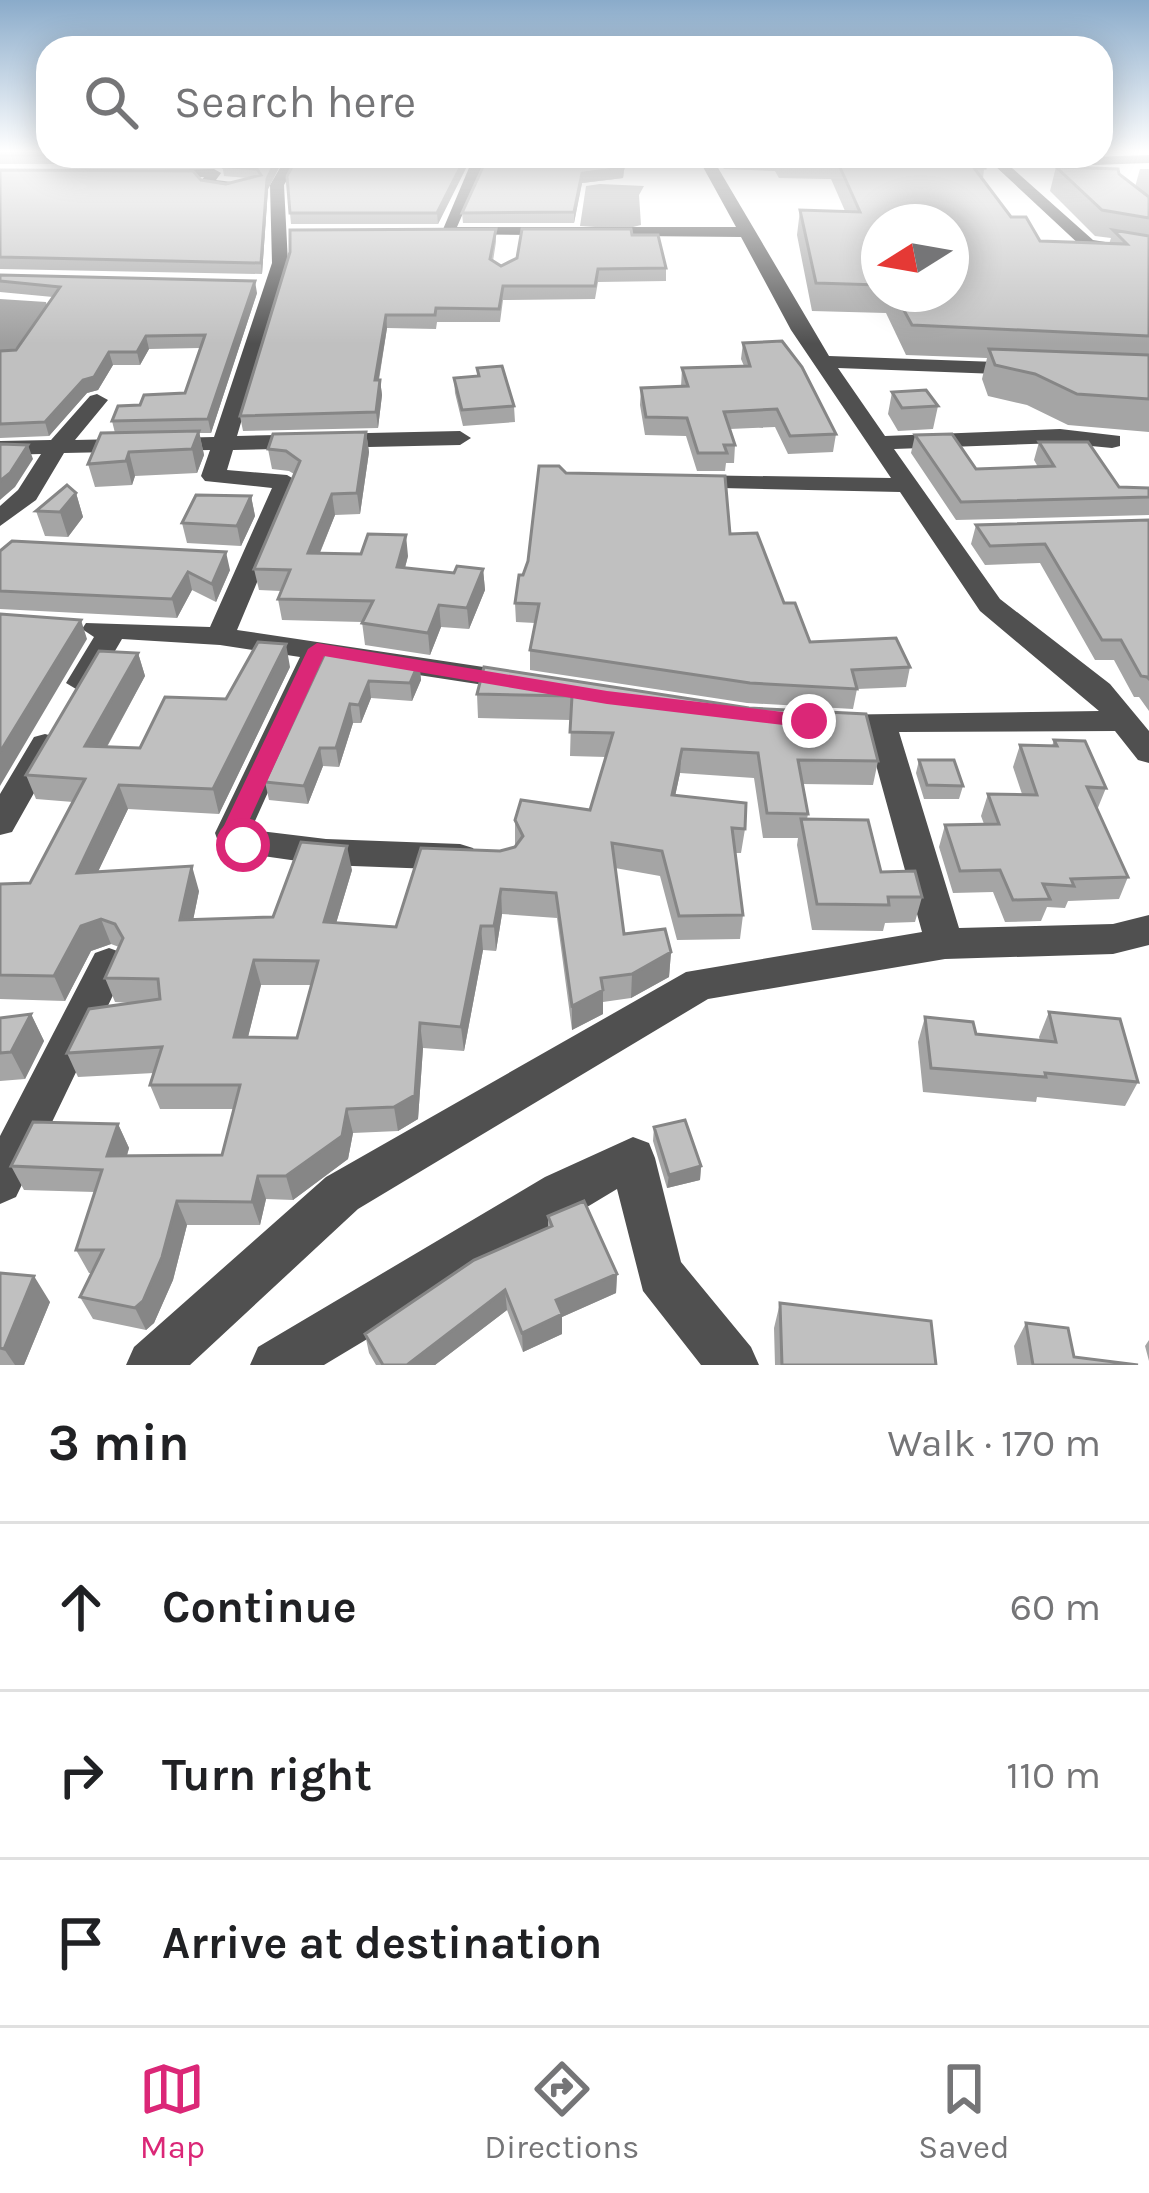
<!DOCTYPE html>
<meta charset="utf-8">
<style>
:root{--surface:#fff;--page:#f6f6f6;--text:#202124;--muted:#757577;--line:#e0e0e0;--accent:#db2777}
body{margin:0;font-family:Karla,sans-serif;background:var(--page);color:var(--text)}
.compass{position:absolute;left:861px;top:204px;width:108px;height:108px;border-radius:50%;background:var(--surface);box-shadow:0 6px 30px #0003;rotate:259deg}
.stop{position:absolute;width:36px;height:36px;margin:-27px;border:9px solid #db2777;border-radius:50%;background:#fff}
.stop.end{background:#db2777;border-color:#fff;box-shadow:0 3px 12px #0008}
.list{margin:0;padding:0;list-style:none}
h2{display:flex;justify-content:space-between;align-items:center;height:156px;margin:0;padding:0 48px;font-size:51px}
h2 small{font-size:39px;font-weight:400;color:var(--muted)}
.list li{display:grid;grid-template-columns:78px 1fr auto;gap:36px;align-items:center;box-sizing:border-box;height:168px;padding:0 48px;border-top:3px solid var(--line)}
.list b{display:block;font-size:45px;white-space:nowrap}
.list em{font-size:39px;font-style:normal;color:var(--muted)}
.icon{flex:none;width:66px;height:66px;fill:none;stroke:currentColor;stroke-width:2;stroke-linecap:round;stroke-linejoin:round}
.map{position:relative;flex:none;width:1149px;height:1365px;overflow:hidden}
.search{position:absolute;background:var(--surface);box-shadow:0 6px 30px #0003;left:36px;right:36px;top:36px;height:132px;display:flex;align-items:center;gap:30px;box-sizing:border-box;padding:0 42px;border-radius:36px;color:var(--muted);font-size:45px}
.sheet{height:660px;background:var(--surface)}
nav{display:flex;justify-content:space-around;align-items:center;box-sizing:border-box;height:168px;border-top:3px solid var(--line);background:var(--surface);font-size:33px;color:var(--muted)}
nav a{display:grid;justify-items:center;gap:6px}
nav .on{color:var(--accent)}
.map>svg:first-child{display:block}
</style>
<div class="map">
<svg width="1149" height="1365" viewBox="0 0 1149 1365">
<rect width="100%" height="100%" fill="#fff"/>
<path fill="#9e9e9e" d="M600,184l44,2 -5,9 2,30 -16,4 -45,-3 6,-40z
M0,299l46,3 3,10 -40,44h-9z"/>
<g fill="none" stroke-linecap="round" stroke-linejoin="round">
<path fill="#505050" fill-rule="evenodd" d="M1149,155v8l-137,5 81,72 56,9v10l-67,-12 -89,-83 7,-4z
M287,156h14l-17,29 4,78 -51,173 223,-5 11,7 -11,7 -227,5 -6,20 60,5 12,7 -62,148 286,43 15,9 -15,9 -196,-30 -76,169 75,9 134,5 13,4 5,9 -5,9 -13,4 -134,-5 -105,-15 -6,-17 85,-176 -80,-12 -98,-6 -30,51 -11,2 -15,-9 28,-46 -12,-8 4,-6 124,4 62,-139 -67,-7 -4,-5 9,-26 -146,3 -28,47 -36,26v-20l18,-16 23,-36 -41,1v-14l51,-1 39,-44 7,-2 11,6 -33,40 139,-3 58,-174 -2,-78z
M474,156h14l-31,71h279l-39,-71h14l118,200 194,7 10,6 -10,6 -185,-7 47,68 175,-7 60,7v10l-8,2 -52,-5 -166,6 106,150 110,85 39,47v32l-11,-3 -23,-29 -216,1 60,196 154,-4 36,-9v30l-36,9 -168,5 -237,40 -350,210 -168,156h-64l8,-18 192,-170 360,-205 236,-40 -55,-200 -46,-3 -5,-7 5,-7 278,-4 -119,-100 -80,-119 -221,-5v-10l8,-2 204,3 -100,-148 -50,-93 -300,-3z
M214,169l7,4 -5,7 32,4 -7,4 -42,-4 5,-7 -48,1 -7,-4 7,-4z
M45,734l11,3 5,8 -49,87 -12,3v-41l34,-57z
M109,948l14,5 5,11 -112,233 -16,7v-68l95,-183z
M633,1137l16,6 6,15 26,104 70,85 8,18h-58l-58,-74 -26,-102 -293,176h-74l8,-18 287,-170z"/>
</g>
<path fill="#a5a5a5" fill-rule="evenodd" d="M0,153h48v3h237l-17,33 -6,85 -262,-5v-99l201,10 25,4 22,-6 -24,-2 -1,-7 -9,-5h-214z
M472,156l-34,68h-147l-1,-11z
M488,156h138l-3,22 -41,5 -8,40h-111l-1,-10z
M714,156h271l-2,23 28,38 29,24 69,3 2,-6 -16,-2 -45,-45 6,-24 63,7 16,13 5,-18h9v263l-81,-7 -41,-20 -39,-9 -6,-17 5,-21 -81,-3 -20,-42 -74,-2 -15,-76 3,-25 45,1 -14,-32 -52,-1 -4,-7 -51,-2zM879,222l72,72h-72z
M496,229v13l-3,19 8,5 131,-31 34,33v13l-68,1 -3,17 -92,1 -3,22h-63l-1,7 -49,-1 -8,52h1l2,15 -4,33 -135,3 -3,-15z
M0,275l257,18 -46,140h-12l5,22 -7,18 -62,3 -3,9 -37,2 -7,-23 27,-31 -3,-12 28,-16 45,-12 15,-45 -51,1 -9,16h-27l-15,25 -11,3 -38,43 -49,2v-87l16,-1 37,-53 -53,-5z
M743,343l93,91 -3,18 -45,2 -13,-27 -45,2 5,16 -1,18h-8l-1,8h-28l-11,-35 -41,-1 -5,-30 1,-17 40,-1 1,-19 62,-2 -3,-7z
M477,368l37,38 1,16 -52,4 -8,-33 -1,-15 23,-2z
M892,392l46,14 -5,23 -35,2 -10,-17z
M366,432l3,20 -9,62 -25,1 -15,38 88,3 -3,12 49,5 29,-4 2,21 -16,39 -28,-2 -11,28 -65,-10 -3,-23 -80,-2 -4,-21 3,-8 -22,-1 -5,-21 40,-95 -5,-3 -17,-2 -4,-20z
M915,435l61,34 62,-2 -4,-7 5,-18 80,45 30,1v27l-193,5 -45,-67z
M76,493l7,24 -15,20 -23,-1 -9,-25z
M251,496l4,20 -14,30 -54,-3 -5,-20z
M1149,520v191l-10,-14h-5l-20,-37h-19l-55,-97 -55,2 -14,-21 5,-19z
M730,534l54,69 26,39 100,25 -4,20 -49,2 -4,20 -106,-6 -217,-33v-20l5,-27 -19,-1 -1,-19 8,-28z
M0,551l230,19 -14,32 -24,-12 -15,28 -177,-9z
M138,653l7,23 -38,71 33,1 86,-49 64,-32 -71,147 -91,-5 -30,62 101,20 -6,29 80,-3 79,-47 -16,53 60,4 104,-76 15,-4v-27l75,-10 16,-53 -36,-1 1,-36 -93,-2 -1,-24 7,-27 394,94 -5,24 -71,-1 6,30 -1,5 74,53 41,25 -7,25 -30,1 -2,8 -71,-1 -15,-85 1,-7h-35l-9,-60 -74,-5 -5,23 70,33 -4,24h-6l8,62 -3,24 -63,1 -17,-64 -45,-8 9,66 47,18 -2,25 -38,21 -28,4v12l-31,16 -15,-112 -55,-4 -6,37 -13,-1 -19,101 -41,-3 -5,71 -20,12 -45,2 -5,26 -55,41 -27,-1 -6,26h-73l-14,55 -19,43 -8,7 -53,-11 -13,-22 12,-24h-3l-13,-23 19,-58 -71,-2 -13,-24 107,-42 11,24 -2,8 95,-1 12,-46h-74l-10,-24 4,-12 -76,4 -11,-24 65,-50 -17,-1 -10,-24 14,-31 -8,-3 -20,7 -26,50 -65,-2v-115l30,-1 43,-81 -37,-3 -10,-24zM261,985h50l-14,53 -49,-1z
M325,653l94,9 2,18 -9,21 -41,-3 -10,25h-8l-14,44 -16,-1 -15,38 -39,-4 -4,-18z
M1054,740l52,48 -9,22 31,67 -9,22 -51,2 -3,7 -18,-1 -6,14 -36,1 -12,-30 -40,1 -14,-46 6,-22 39,-1 -3,-8 7,-22h34l-9,-27 7,-22 32,1z
M919,760l44,26 -4,13h-35l-8,-26z
M1049,1012l89,70 -13,24 -88,-9 -1,5 -113,-10 -5,-50 7,-25 51,17 64,7 -1,-4z
M31,1014l13,27 -19,38 -25,2v-63z
M654,1127l47,39 -1,14 -33,8 -14,-47z
M548,1216l69,58 -1,19 -54,24v17l-39,18 -16,-42 -72,55h-59l-7,-12 -4,-19 183,-107z
M0,1273l50,29 -26,63h-24z
M780,1303l156,62h-161l-1,-37z
M1026,1323l48,34 64,8h-121l-3,-19z
M1149,1340v21l-4,-15z"/>
<path fill="#868686" d="M278,156h7l-17,33 -6,85 -1,-11 6,-84z
M466,156h6l-34,68 -1,-11z
M626,156l-3,22 -41,5 -8,40v-11l8,-39z
M255,281l2,12 -46,140 -3,-14z
M386,315l1,13 -11,67 -1,-15z
M146,336l3,13 -9,16 -3,-13z
M109,352l4,13 -15,25 -11,3 -38,43 -4,-14z
M380,380l2,15 -4,33 -2,-16z
M199,431l5,24 -7,18 -5,-24z
M366,432l3,20 -9,62 -3,-21z
M28,445l5,14 -18,28 -15,13v-19z
M129,452l6,24 -3,9 -6,-24z
M76,493l7,24 -15,20 -8,-25z
M332,494l3,21 -24,59 -3,-21z
M251,496l4,20 -14,30 -4,-20z
M406,535l2,21 -9,33 -2,-22z
M226,552l4,18 -14,32 -4,-18z
M483,569l2,21 -16,39 -2,-21z
M188,572l4,18 -15,28 -5,-19z
M439,605l2,22 -11,28 -2,-22z
M81,620l6,19 -87,147v-34z
M286,644l4,23 -71,147 -6,-25z
M138,653l7,23 -51,94 -9,-24z
M419,662l2,18 -9,21 -2,-18z
M369,681l2,17 -10,25 -2,-18z
M350,704l3,19 -14,44 -3,-19z
M320,748l3,18 -15,38 -4,-18z
M682,749l-2,24 -10,47 2,-25z
M119,785l9,24 -42,88 -9,-24z
M347,846l5,24 -23,77 -5,-25z
M192,866l7,25 -11,54 -8,-25z
M501,889l1,25 -6,37 -2,-25z
M101,919l10,25 -20,7 -26,50 -11,-25 27,-50z
M481,926l2,24 -19,101 -3,-24z
M671,952l-2,25 -38,21 1,-24z
M254,960l7,25 -19,76 -8,-24z
M603,990v24l-31,16v-24z
M31,1014l13,27 -19,38 -14,-27z
M420,1023l3,25 -5,71 -20,12 -4,-24z
M347,1109l6,24 -5,26 -55,41 -7,-24z
M118,1124l11,24 -10,32 -12,-24z
M701,1166l-1,14 -33,8 2,-13z
M258,1176l8,23 -6,26 -8,-23z
M177,1201l10,24 -14,55 -19,43 -8,7 -11,-22z
M617,1274l-1,19 -54,24v17l-39,18 -1,-19 34,-33z
M34,1276l16,26 -26,63h-9l-11,-16z
M505,1290l2,20 -72,55h-28z"/>
<path fill="#c0c0c0" stroke="#868686" stroke-width="3" fill-rule="evenodd" d="M0,153h48v2h-48z
M215,156h63l-11,23 -6,84 -261,-6v-87l193,1 8,9 25,4 35,-9 -4,-6 -35,-3 -1,-7z
M298,156h168l-29,57h-147l-3,-37z
M488,156h137l-2,12 -41,5 -8,39 -112,1z
M835,156h150v12h-11l37,49h15l14,24 87,3 -14,-14 36,6v100l-237,-11 -17,-31h56v-72h-72v63l-63,-2 -16,-73 60,2z
M1056,167l62,2 1,5 30,23v21l-47,-8z
M496,229l-6,30 11,7 16,-8 5,-29h109l1,6h26l8,33 -68,1 -3,17h-92l-4,23 -63,-1 -1,7h-49l-11,65h5l-4,32 -136,4 50,-164v-22z
M0,275l255,6 -47,138 -96,2 6,-15 22,-1 4,-10 41,-2 20,-58 -59,1 -9,16h-28l-15,25 -11,3 -38,42 -45,2v-73l16,-1 44,-63 -60,-6z
M782,341l20,26 34,67 -46,2 -13,-27 -53,3 11,33h-11l3,8h-29l-11,-35 -41,-1 -5,-29 47,-2 -6,-18 68,-2 -7,-23z
M989,349l160,6v44l-72,-5 -42,-20 -40,-9z
M502,366l12,40 -52,4 -8,-32 25,-2 -2,-8z
M926,390l12,16 -36,2 -10,-16z
M199,431l-7,18 -63,3 -3,9 -38,3 13,-31z
M366,432l-9,61 -25,1 -24,59 53,1 7,-20 38,1 -9,32 57,6 3,-7 26,3 -16,39 -28,-3 -11,28 -66,-10 11,-22 -95,-2 12,-29 -36,-1 46,-108 -14,-10 -18,-2 5,-15z
M952,434l24,35 78,-3 -15,-24h49l31,45 30,1v9l-188,5 -46,-67z
M0,444l28,1 -18,28 -10,8z
M539,466h20l7,7 159,3 5,58 27,-1 27,70h11l15,39 86,-4 14,29 -58,3 5,19 -107,-6 -220,-33 9,-46 -24,-1 4,-28h4l5,-14z
M67,485l9,8 -16,19 -24,-1z
M196,495l55,1 -14,30 -55,-3z
M1149,520v159l-2,-2 -6,-1 -20,-36h-19l-57,-96 -55,2 -14,-21z
M12,541l214,11 -14,32 -24,-12 -16,27 -172,-8v-40z
M0,614l81,6 -81,132z
M258,642l28,2 -73,145 -94,-4 -42,88 115,-7 -12,54 93,-3 28,-75 46,4 -23,76 72,5 25,-79 79,3 15,-4 8,-11 -8,-16 6,-20 69,10 23,-77 -43,-1 2,-36 -95,-2 7,-27 265,41 117,6 12,47 -80,-1 10,54 -41,-1 -9,-60 -76,-4 -10,46 74,8 -1,26 -13,-1 11,87 -64,1 -17,-65 -50,-8 12,91 41,-5 6,23 -39,22 -31,4 2,12 -31,16 -16,-113 -55,-4 -7,37h-13l-20,101 -41,-4 -5,72 -21,12 -47,2 -5,27 -56,40h-28l-6,26 -75,-1 -15,56 -19,44 -8,7 -55,-11 23,-47h-27l26,-80 -91,-4 22,-44 85,2 -11,32 115,-1 18,-70h-90l12,-38 -95,6 22,-44 71,-10 -2,-20 -53,-1 18,-40 -8,-14 -14,-5 -20,7 -27,50 -54,-1v-91l30,-1 55,-104 -59,-4 73,-124 39,2 -53,93 55,2 25,-51 61,2zM254,960l64,1 -21,77 -63,-1z
M325,653l94,9 -9,21 -41,-2 -10,24 -9,-1 -14,44h-16l-16,38 -39,-4z
M1054,740l31,1 21,47 -19,-1 41,90 -57,2 3,7 -31,-2 7,15 -37,1 -13,-30 -40,1 -15,-46 54,-1 -11,-30 49,1 -17,-50 37,1z
M919,760h35l9,26 -36,-1z
M801,819l67,1 13,52 34,-1 7,26h-34l1,8 -72,-1z
M1049,1012l71,7 18,63 -93,-9 1,4 -115,-9 -6,-51 48,5 3,12 80,8z
M31,1014l-20,38 -11,1v-35z
M685,1120l16,46 -32,9 -15,-48z
M584,1201l33,73 -61,26 6,14 -40,19 -17,-43 -98,75h-24l-18,-31 109,-74 78,-34 -4,-10z
M0,1273l34,3 -30,73 -4,-1z
M780,1303l151,18 5,44h-154z
M1026,1323l42,5 6,29 64,8h-105z"/>
<linearGradient id="sky" x2="0" y2="1"><stop stop-color="#8aabca"/><stop offset="0.44" stop-color="#fff"/><stop offset="1" stop-color="#fff" stop-opacity="0"/></linearGradient>
<rect width="1149" height="344" fill="url(#sky)"/>
<path fill="#db2777" d="M317,643l290,48 202,24 10,6 -10,7 -202,-24 -283,-48 -80,176 10,13 -11,8 -18,-6 -4,-15 87,-183z"/>
</svg>
<svg class="compass" viewBox="-18 -18 36 36"><path d="M0-13l5 13h-10z" fill="#e53935"/><path d="M0 13l5-13h-10z" fill="#757577"/></svg>
<div class="stop" style="left:243px;top:845px"></div>
<div class="stop end" style="left:809px;top:721px"></div>
<div class="search"><svg class="icon" aria-label="search" viewBox="0 0 24 24"><circle cx="10" cy="10" r="6"/><path d="M15 15l6 6"/></svg>Search here</div>
</div>
<section class="sheet">
<h2>3 min<small>Walk · 170 m</small></h2>
<ul class="list">
<li><svg class="icon" aria-label="ahead" viewBox="0 0 24 24"><path d="M12 20V5M6 11l6-6 6 6"/></svg><div><b>Continue</b></div><em>60 m</em></li>
<li><svg class="icon" aria-label="right" viewBox="0 0 24 24"><path d="M7 20v-9h11M14 6l5 5-5 5"/></svg><div><b>Turn right</b></div><em>110 m</em></li>
<li><svg class="icon" aria-label="arrive" viewBox="0 0 24 24"><path d="M6 21V4h12l-3 4 3 4H6"/></svg><div><b>Arrive at destination</b></div></li>
</ul>
</section>
<nav>
<a class="on"><svg class="icon" aria-label="map" viewBox="0 0 24 24"><path d="M3 6l6-2 6 2 6-2v14l-6 2-6-2-6 2zM9 4v14M15 6v14"/></svg>Map</a>
<a><svg class="icon" aria-label="directions" viewBox="0 0 24 24"><path d="M12 3l9 9-9 9-9-9zM9 14v-3h6M13 9l2 2-2 2"/></svg>Directions</a>
<a><svg class="icon" aria-label="saved" viewBox="0 0 24 24"><path d="M7 4h10v16l-5-4-5 4z"/></svg>Saved</a>
</nav>
